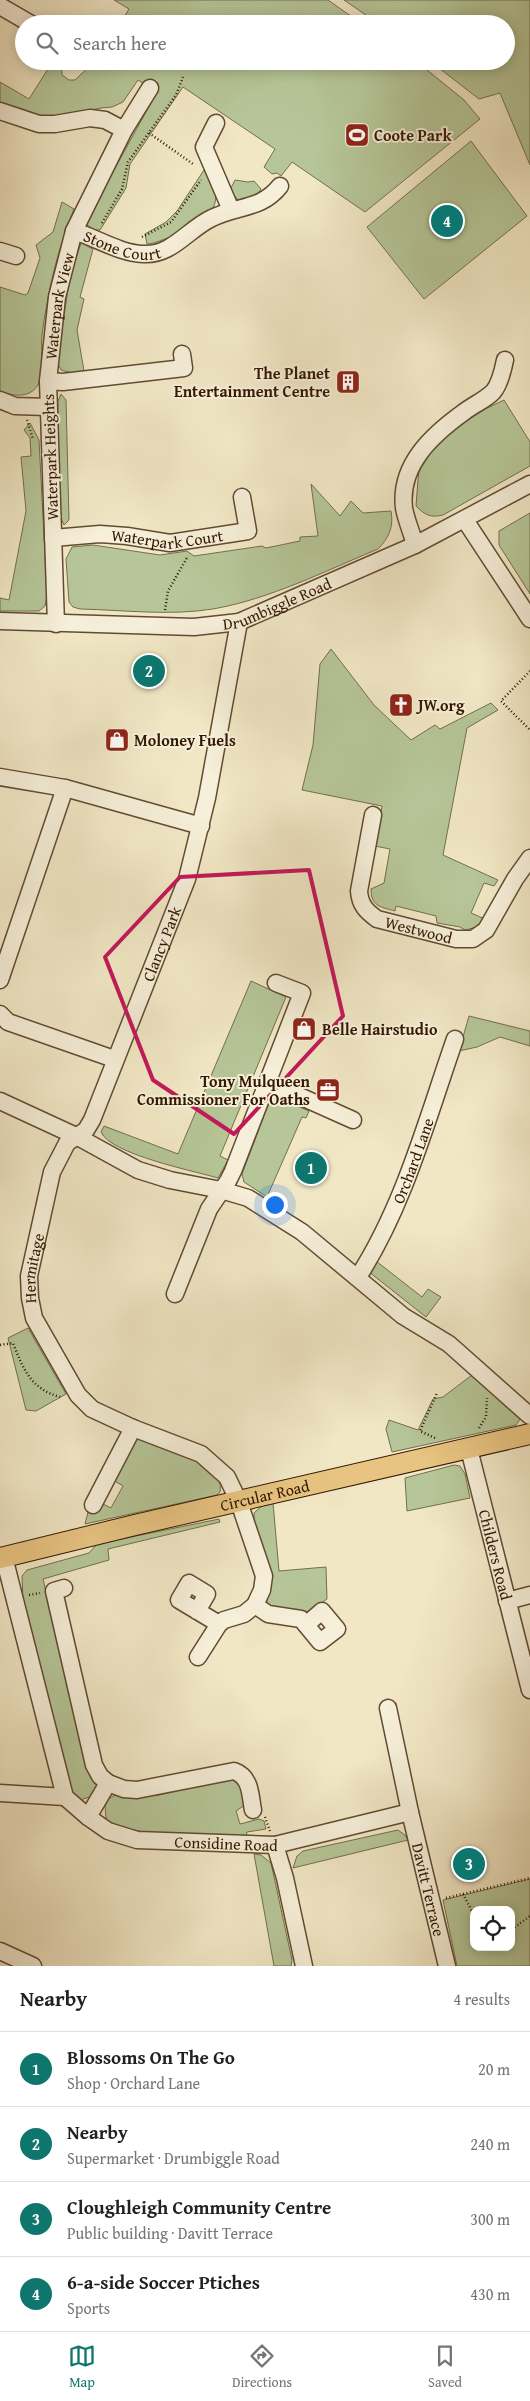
<!DOCTYPE html>
<meta charset="utf-8">
<style>
:root{--surface:#fff;--page:#f2f2f2;--text:#202124;--muted:#757577;--line:#e0e0e0;--accent:#0f766e}
body{margin:0;font-family:"Gentium Book Plus",serif;background:var(--page);color:var(--text)}
.controls{position:absolute;right:15px;bottom:15px;display:grid;overflow:hidden;border-radius:10px;box-shadow:0 2px 12px #0003}
.controls button{width:45px;height:45px;display:grid;place-items:center;padding:0;border:0;border-bottom:1px solid var(--line);background:var(--surface);color:var(--text);font:25px sans-serif}
.you{position:absolute;left:274px;top:1204px;width:18px;height:18px;margin:-12px;border:4px solid #fff;border-radius:50%;background:#1a73e8;box-shadow:0 0 0 8px #1a73e833}
.badge{display:grid;place-items:center;width:32px;height:32px;border-radius:50%;background:var(--accent);color:#fff;font-size:16px;font-weight:700}
.pin{position:absolute;translate:-50% -50%;border:2px solid #fff;box-shadow:0 1px 5px #0006}
.list{margin:0;padding:0;list-style:none}
h2{display:flex;justify-content:space-between;align-items:center;height:65px;margin:0;padding:0 20px;font-size:21px}
h2 small{font-size:16px;font-weight:400;color:var(--muted)}
.list li{display:grid;grid-template-columns:32px 1fr auto;gap:15px;align-items:center;box-sizing:border-box;height:75px;padding:0 20px;border-top:1px solid var(--line)}
.list b{display:block;font-size:19px;white-space:nowrap}
.list p{margin:0;font-size:16px;white-space:nowrap;color:var(--muted)}
.list em{font-size:16px;font-style:normal;color:var(--muted)}
.icon{flex:none;width:28px;height:28px;fill:none;stroke:currentColor;stroke-width:2;stroke-linecap:round;stroke-linejoin:round}
.map{position:relative;flex:none;width:530px;height:1966px;overflow:hidden}
.search{position:absolute;background:var(--surface);box-shadow:0 2px 12px #0003;left:15px;right:15px;top:15px;height:55px;display:flex;align-items:center;gap:12px;box-sizing:border-box;padding:0 18px;border-radius:28px;color:var(--muted);font-size:19px}
.sheet{height:365px;background:var(--surface)}
nav{display:flex;justify-content:space-around;align-items:center;box-sizing:border-box;height:70px;border-top:1px solid var(--line);background:var(--surface);font-size:14px;color:var(--muted)}
nav a{display:grid;justify-items:center;gap:2px}
nav .on{color:var(--accent)}
.map>svg:first-child{display:block}
</style>
<div class="map">
<svg width="530" height="1966" viewBox="0 0 530 1966">
<rect width="100%" height="100%" fill="#f1e7c5"/>
<filter id="stains"><feTurbulence type="fractalNoise" baseFrequency=".004" numOctaves="4"/><feColorMatrix values="0 0 0 0 .2 0 0 0 0 .09 0 0 0 0 .02 0 0 0 .5 -.17"/></filter>
<radialGradient id="worn" r=".72"><stop offset=".6" stop-color="#630" stop-opacity="0"/><stop offset="1" stop-color="#630" stop-opacity=".3"/></radialGradient>
<path fill="#b6c698" stroke="#746e4c" fill-rule="evenodd" d="M114,0h214l34,24h-242l9,-15z
M344,0h186v165l-30,-72 -21,6 -49,-38h76v-37h-127z
M53,61h8l1,14 7,5h6l20,-19h321l48,39 16,19 -115,93 -73,-50 -11,14 -4,-3 -5,1 -8,-7 11,-18 -92,-62 -53,77 -4,24 -26,42h-5l-8,-5 1,-8 69,-125 -19,-12 -15,22 -11,5 -11,1 -43,9 -21,-1 -37,-14v-20l29,17z
M471,141l56,75 -103,83 -57,-72z
M204,170c6,9 14,22 11,33 -4,16 -52,40 -68,41l-2,-10 21,-12 11,-11z
M235,180l13,2 6,-1 7,8c-4,8 -14,11 -23,11l-8,-10z
M62,202l12,7c-16,38 -27,86 -32,126 -2,15 4,37 -4,50 -9,14 -25,11 -38,6v-104l25,8 3,-2 12,-35 -4,-13 17,-13z
M81,243l12,6 -13,48 4,2 -7,31 7,41 -12,2 -11,-3 -4,-8 13,-86z
M61,394l5,6 3,120 -5,5c-12,-22 -6,-96 -6,-124z
M504,400l26,42v24l-87,49c-13,3 -18,0 -27,-9l3,-39 24,-29 36,-26z
M30,423l9,17 8,155 -2,11 -6,5h-39v-13l9,2 17,-89 -5,-54 10,-1 -1,-18 -6,-8z
M311,484l29,32 11,-15 12,12 28,-2c3,15 -2,27 -13,38 -53,22 -108,50 -165,60 -43,7 -90,1 -133,0l-7,-2 -4,-5 -3,-43 6,-12 21,-2 67,10 27,-4 7,5 68,-10 4,2 34,-7v-4l18,-1z
M530,513v81l-31,-49v-14z
M331,649l43,56 37,35 24,-15 5,4 51,-26 7,7 -31,18 -24,127 55,25 -4,6 -10,-3 -13,30 14,6 -8,8 -12,3 -5,-3 -23,-4 -1,-7 -40,-10 -1,5c-15,-4 -24,-5 -24,-22l13,-6 6,-34 -15,-3 7,-40 -80,-16 11,-45 7,-81z
M251,981l35,16 -66,159 8,4 -10,18c-24,-7 -108,-24 -117,-46l3,-6 74,28z
M469,1016l61,15v15l-30,-9 -23,10 -18,4z
M272,1095l37,16 -3,7 -4,-1 -35,80 -23,-15 -2,-8z
M376,1261l46,36 6,-8 13,8 -15,20 -57,-45z
M28,1328l38,66 -30,17 -10,-1 -18,-72z
M472,1375l48,44 -4,6 -124,27 -6,-23 3,-9 29,10 15,-31 10,-2z
M139,1437c20,7 87,27 81,55l-3,3 -132,29 3,-12 8,2 5,-11 10,5 12,-22 -10,-6 21,-39z
M454,1465l6,1 5,8 5,24 -63,13 -2,-33z
M273,1503l6,68 47,-4 1,32 -17,13 -41,-5c-7,-13 2,-23 1,-36 -3,-18 -17,-42 -16,-58l10,-9z
M219,1519l1,3 -112,27 1,11 -66,19 44,186 10,19 -4,12 -13,4 -8,-9 -49,-190 -1,-25 5,-6 62,-17 8,-9z
M229,1778l12,4 4,23 -9,6 4,13 19,-5 5,2 2,8 -19,3 -1,5c-31,0 -117,1 -140,-18l-1,-14 3,-6 11,-6 25,4 15,-2z
M398,1830l7,5 3,5 -115,28 4,-12 6,-5z
M254,1854l7,1 10,8 21,97 -1,6h-17z
M530,1879v87h-73l-14,-66zM474,1910h37v37h-37z"/>
<g fill="none" stroke-linecap="round" stroke-linejoin="round">
<defs>
<g id="minor">
<path d="M0,6l31,18"/>
<path d="M0,111l39,13h16l35,-6 15,2 19,10"/>
<path d="M216,123l-12,24 27,63"/>
<path id="s1" d="M74,231c23,7 45,22 69,23 29,2 45,-25 69,-36 26,-13 49,-8 68,-32"/>
<path d="M0,251l16,5"/>
<path id="s2" d="M48,381l9,-84 17,-66 50,-101 26,-42"/>
<path d="M0,400l15,6 32,1"/>
<path d="M465,520l65,99"/>
<path id="s3" d="M53,538l47,-4 27,2 43,7 78,-12 -6,-34"/>
<path d="M415,545c-3,-12 -9,-25 -11,-37 -5,-43 28,-73 60,-96 9,-7 21,-12 29,-20 7,-8 10,-22 12,-32"/>
<path id="s4" d="M0,621l194,6 45,-5 176,-77 115,-61"/>
<path d="M56,624l-8,-243 15,1 121,-14 -2,-14"/>
<path d="M0,777l65,11 136,38"/>
<path id="s5" d="M373,815l-14,76c1,14 7,20 18,28l79,20h17l13,-9 29,-51 15,-21"/>
<path d="M0,980l65,-192"/>
<path d="M0,1014l8,8 106,37"/>
<path d="M268,1082l85,38"/>
<path d="M0,1101l78,36 60,33 32,10 51,10 27,8 54,34 101,84 46,28 81,72"/>
<path id="s6" d="M358,1277c46,-71 69,-158 97,-238"/>
<path d="M175,1294l34,-85 19,-28 5,-10 69,-178 -26,-10"/>
<path id="s7" d="M469,1449l61,241"/>
<path d="M93,1505l40,-77"/>
<path d="M64,1588l-10,3 40,174 6,11 8,7 -20,34 -23,-20"/>
<path d="M507,1601l23,-6"/>
<path d="M255,1605l13,9 33,5 19,23 17,-13 -15,-18 -15,13"/>
<path d="M197,1611l10,-17 -18,-11 -10,17 40,24"/>
<path id="s8" d="M198,1657l21,-33 5,-4 20,-6 11,-9 7,-15 2,-14 -25,-74 -12,-25 -26,-23 -68,-26 -41,-19 -14,-14 -44,-77 -4,-20 -1,-22 23,-104 15,-29 19,-13 6,-10 95,-241 20,-81 32,-176"/>
<path id="s9" d="M388,1708l22,104 37,154"/>
<path d="M108,1783l16,6 13,1 97,-19c17,6 16,23 19,39"/>
<path d="M0,1793l65,4 -61,-240"/>
<path id="s10" d="M88,1817l20,14 29,9 138,5 135,-33"/>
<path d="M275,1845l10,33 19,88"/>
<path d="M0,1951l33,15"/>
</g>
<g id="major">
<path id="s11" d="M0,1558l135,-33 395,-91"/>
</g>
</defs>
<use href="#minor" stroke="#624b31" stroke-width="19"/>
<use href="#major" stroke="#331700" stroke-width="22"/>
<path stroke="#331700" stroke-width="2.5" stroke-dasharray="1 2.5" stroke-linecap="butt" d="M149,133l44,31
M102,223l20,-34 6,-27 48,-67 7,-18
M142,237l29,-15 30,-42
M27,420l6,19
M165,610l3,-19 20,-35
M530,671l-29,30 29,29
M0,1345l13,-2c10,26 18,46 47,54
M479,1428l7,-11 1,-19
M435,1438l-15,-7 17,-38
M29,1595l11,-2
M265,1817l5,14
M463,1894l11,21
M446,1898l84,-20
M511,1927h4l15,-11"/>
<use href="#minor" stroke="#f6efd9" stroke-width="16"/>
<use href="#major" stroke="#e8c482" stroke-width="20"/>
</g>
<path fill="none" stroke="#c2185b" stroke-width="4" stroke-linejoin="round" d="M309,870l34,146 -109,118 -81,-54 -48,-123 75,-80z"/>
<defs>
<symbol id="stadium-square" viewBox="-11 -11 22 22"><rect x="-9" y="-9" width="18" height="18" rx="4" fill="#8f2418" stroke="#f6efd9"/><path d="M0-5a6.5 5 0 1 0 0 10a6.5 5 0 1 0 0-10ZM-3.5-1.8h7v3.6h-7Z" fill="#fff"/></symbol>
<symbol id="building-square" viewBox="-11 -11 22 22"><rect x="-9" y="-9" width="18" height="18" rx="4" fill="#8f2418" stroke="#f6efd9"/><path d="M-4-6H4V6H1V3H-1V6H-4ZM-2.5-4.3h1.7v1.8h-1.7ZM.8-4.3h1.7v1.8H.8ZM-2.5-1h1.7V.8h-1.7ZM.8-1h1.7V.8H.8Z" fill="#fff"/></symbol>
<symbol id="church-square" viewBox="-11 -11 22 22"><rect x="-9" y="-9" width="18" height="18" rx="4" fill="#8f2418" stroke="#f6efd9"/><path d="M-1.2-6h2.4v3.5h3.3v2.4h-3.3V6h-2.4V-.1h-3.3v-2.4h3.3Z" fill="#fff"/></symbol>
<symbol id="shop-square" viewBox="-11 -11 22 22"><rect x="-9" y="-9" width="18" height="18" rx="4" fill="#8f2418" stroke="#f6efd9"/><path d="M-5-2.5h2.3a2.7 3.5 0 0 1 5.4 0H5L5.5 6h-11ZM-1.5-2.5h3a1.5 2.3 0 0 0-3 0Z" fill="#fff"/></symbol>
<symbol id="office-square" viewBox="-11 -11 22 22"><rect x="-9" y="-9" width="18" height="18" rx="4" fill="#8f2418" stroke="#f6efd9"/><path d="M-6-3h4V-5.5h4V-3h4V5H-6ZM-1-4.5V-3h2v-1.5ZM-6 0V1H6V0Z" fill="#fff"/></symbol>
</defs>
<g fill-rule="evenodd">
<use href="#stadium-square" x="343" y="121" width="28" height="28"/>
<use href="#building-square" x="334" y="368" width="28" height="28"/>
<use href="#church-square" x="387" y="691" width="28" height="28"/>
<use href="#shop-square" x="103" y="726" width="28" height="28"/>
<use href="#shop-square" x="290" y="1015" width="28" height="28"/>
<use href="#office-square" x="314" y="1076" width="28" height="28"/>
</g>
<g text-anchor="middle" stroke-width="4" stroke-linejoin="round" paint-order="stroke">
<g font-size="16" font-weight="bold" fill="#331700" stroke="#f6efd9" text-anchor="start">
<text x="374" y="141">Coote Park</text>
<text x="330" y="379" text-anchor="end">The Planet<tspan x="330" dy="18">Entertainment Centre</tspan></text>
<text x="418" y="711">JW.org</text>
<text x="134" y="746">Moloney Fuels</text>
<text x="322" y="1035">Belle Hairstudio</text>
<text x="310" y="1087" text-anchor="end">Tony Mulqueen<tspan x="310" dy="18">Commissioner For Oaths</tspan></text>
</g>
<g font-size="16" fill="#331700" stroke="#f6efd9">
<text dy="6" stroke="none"><textPath href="#s1" startOffset="51">Stone Court</textPath></text>
<text dy="6" stroke="none"><textPath href="#s2" startOffset="76">Waterpark View</textPath></text>
<text transform="translate(50 457) rotate(-92)" y="6">Waterpark Heights</text>
<text dy="6" stroke="none"><textPath href="#s3" startOffset="115">Waterpark Court</textPath></text>
<text dy="6" stroke="none"><textPath href="#s4" startOffset="281">Drumbiggle Road</textPath></text>
<text dy="6" stroke="none"><textPath href="#s5" startOffset="155">Westwood</textPath></text>
<text dy="6" stroke="none"><textPath href="#s8" startOffset="884">Clancy Park</textPath></text>
<text dy="6" stroke="none"><textPath href="#s6" startOffset="129">Orchard Lane</textPath></text>
<text dy="6" stroke="none"><textPath href="#s8" startOffset="529">Hermitage</textPath></text>
<text dy="6" stroke="none"><textPath href="#s11" startOffset="272">Circular Road</textPath></text>
<text dy="6" stroke="none"><textPath href="#s7" startOffset="109">Childers Road</textPath></text>
<text dy="6" stroke="none"><textPath href="#s10" startOffset="144">Considine Road</textPath></text>
<text dy="6" stroke="none"><textPath href="#s9" startOffset="186">Davitt Terrace</textPath></text>
</g>
</g>
<rect width="100%" height="100%" filter="url(#stains)"/>
<rect width="100%" height="100%" fill="url(#worn)"/>
</svg>
<div class="controls">
<button><svg class="icon" aria-label="locate" viewBox="0 0 24 24"><circle cx="12" cy="12" r="6"/><path d="M12 2v4M12 18v4M2 12h4M18 12h4"/></svg></button>
</div>
<div class="you"></div>
<div class="pin badge" style="left:311px;top:1168px">1</div>
<div class="pin badge" style="left:149px;top:671px">2</div>
<div class="pin badge" style="left:469px;top:1864px">3</div>
<div class="pin badge" style="left:447px;top:221px">4</div>
<div class="search"><svg class="icon" aria-label="search" viewBox="0 0 24 24"><circle cx="10" cy="10" r="6"/><path d="M15 15l6 6"/></svg>Search here</div>
</div>
<section class="sheet">
<h2>Nearby<small>4 results</small></h2>
<ul class="list">
<li><span class="badge">1</span><div><b>Blossoms On The Go</b><p>Shop · Orchard Lane</p></div><em>20 m</em></li>
<li><span class="badge">2</span><div><b>Nearby</b><p>Supermarket · Drumbiggle Road</p></div><em>240 m</em></li>
<li><span class="badge">3</span><div><b>Cloughleigh Community Centre</b><p>Public building · Davitt Terrace</p></div><em>300 m</em></li>
<li><span class="badge">4</span><div><b>6-a-side Soccer Ptiches</b><p>Sports</p></div><em>430 m</em></li>
</ul>
</section>
<nav>
<a class="on"><svg class="icon" aria-label="map" viewBox="0 0 24 24"><path d="M3 6l6-2 6 2 6-2v14l-6 2-6-2-6 2zM9 4v14M15 6v14"/></svg>Map</a>
<a><svg class="icon" aria-label="directions" viewBox="0 0 24 24"><path d="M12 3l9 9-9 9-9-9zM9 14v-3h6M13 9l2 2-2 2"/></svg>Directions</a>
<a><svg class="icon" aria-label="saved" viewBox="0 0 24 24"><path d="M7 4h10v16l-5-4-5 4z"/></svg>Saved</a>
</nav>
